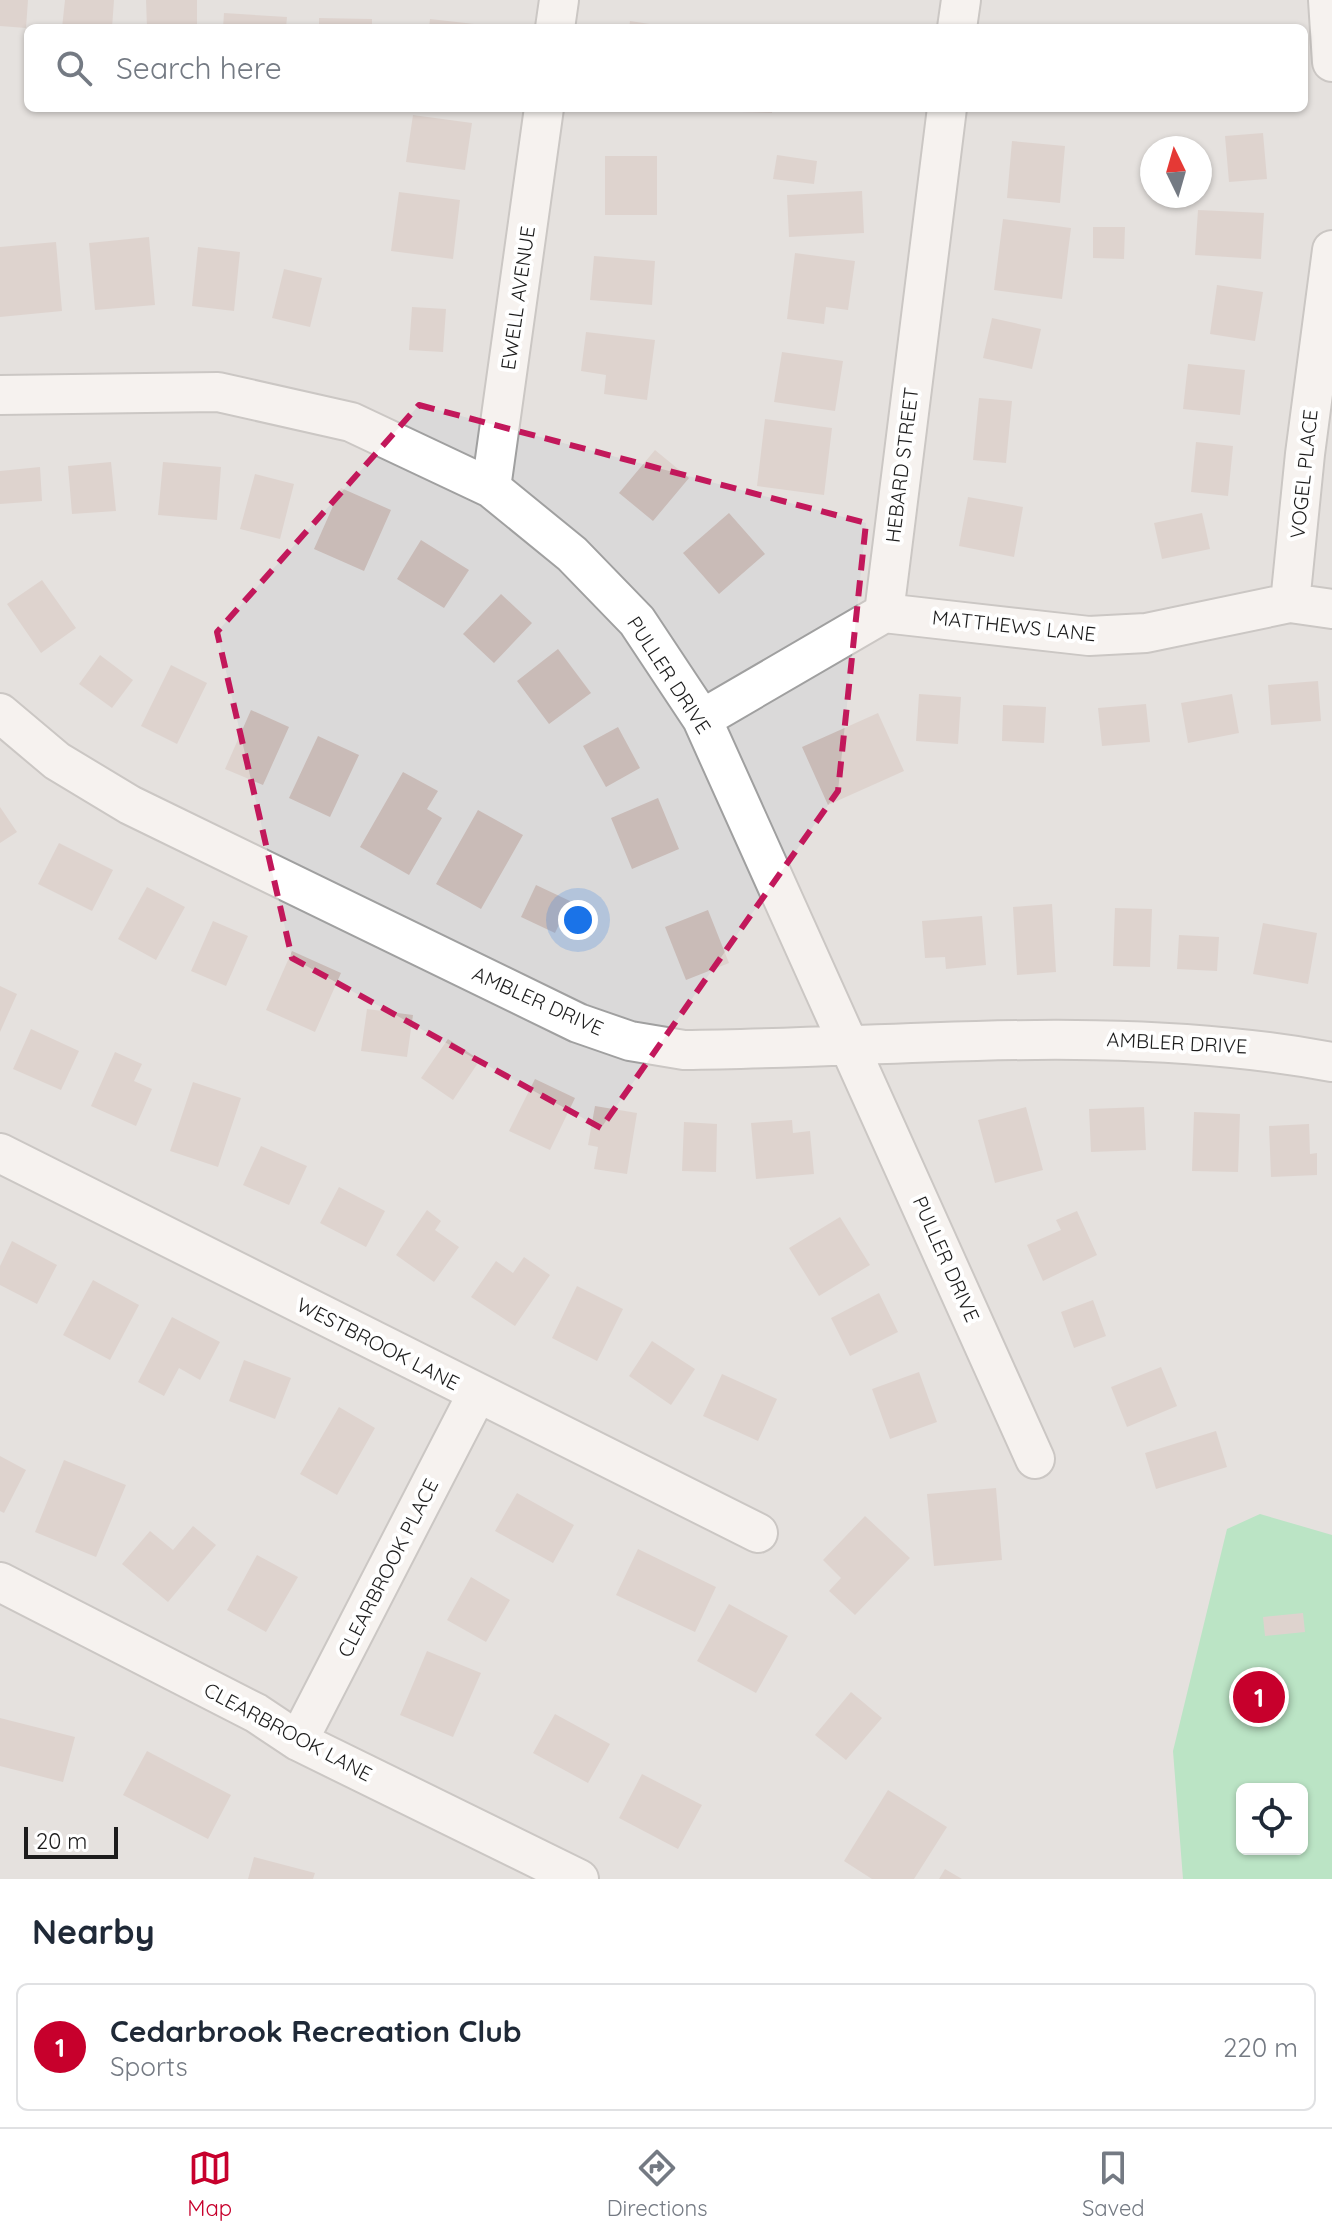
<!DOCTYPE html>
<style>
:root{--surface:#fff;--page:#f2f2f3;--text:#1f2937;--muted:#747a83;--line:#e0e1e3;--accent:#c7002c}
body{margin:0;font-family:Quicksand,sans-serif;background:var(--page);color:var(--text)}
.controls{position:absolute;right:24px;bottom:24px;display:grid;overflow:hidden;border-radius:12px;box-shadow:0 2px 6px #0004}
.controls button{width:72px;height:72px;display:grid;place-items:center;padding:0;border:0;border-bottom:2px solid var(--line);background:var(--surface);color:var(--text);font:40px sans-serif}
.compass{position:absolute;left:1140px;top:136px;width:72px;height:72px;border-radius:50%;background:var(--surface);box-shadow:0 2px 6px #0004;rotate:355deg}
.scale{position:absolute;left:24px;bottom:20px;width:94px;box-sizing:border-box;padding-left:8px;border:4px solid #1c1c1c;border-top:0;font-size:22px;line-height:28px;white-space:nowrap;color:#1c1c1c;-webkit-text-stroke:6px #fff;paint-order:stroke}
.you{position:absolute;left:578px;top:920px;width:28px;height:28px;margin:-20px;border:6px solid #fff;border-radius:50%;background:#1a73e8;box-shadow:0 0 0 12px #1a73e833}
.badge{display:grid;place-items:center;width:52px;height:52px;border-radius:50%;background:var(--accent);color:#fff;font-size:26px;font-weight:700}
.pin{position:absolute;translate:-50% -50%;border:4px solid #fff;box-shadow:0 2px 8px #0006}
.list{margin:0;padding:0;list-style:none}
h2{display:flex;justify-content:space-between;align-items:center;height:104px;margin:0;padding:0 32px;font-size:34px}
h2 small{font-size:26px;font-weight:400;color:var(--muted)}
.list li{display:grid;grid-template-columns:52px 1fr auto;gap:24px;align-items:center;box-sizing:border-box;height:128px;margin:0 16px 16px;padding:0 16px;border:2px solid var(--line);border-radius:12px}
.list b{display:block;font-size:30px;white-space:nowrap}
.list p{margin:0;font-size:26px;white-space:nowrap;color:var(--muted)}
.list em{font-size:26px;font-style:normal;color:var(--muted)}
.icon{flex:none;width:44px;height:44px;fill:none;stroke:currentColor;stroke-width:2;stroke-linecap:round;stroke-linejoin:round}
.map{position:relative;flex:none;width:1332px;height:1879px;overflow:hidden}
.search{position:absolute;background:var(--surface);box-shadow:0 2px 6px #0004;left:24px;right:24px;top:24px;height:88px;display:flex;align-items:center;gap:20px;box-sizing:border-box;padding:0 28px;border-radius:12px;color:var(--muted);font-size:30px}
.sheet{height:248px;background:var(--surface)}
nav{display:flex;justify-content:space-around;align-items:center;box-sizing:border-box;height:112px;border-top:2px solid var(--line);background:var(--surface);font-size:22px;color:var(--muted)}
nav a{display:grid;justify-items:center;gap:4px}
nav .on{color:var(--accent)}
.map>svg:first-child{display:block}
</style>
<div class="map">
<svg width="1332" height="1879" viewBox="0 0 1332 1879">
<rect width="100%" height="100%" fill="#eee7e1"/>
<path fill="#dad9d9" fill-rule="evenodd" d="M0,0h1332v1879h-1332zM28,28h1276v80h-1276zM1152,148h48v48h-48zM1242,1789h60v60h-60z"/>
<path fill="#7cdfa3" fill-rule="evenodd" d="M1260,1514l72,21v344h-149l-10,-128 54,-222zM1242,1789h60v60h-60z"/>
<path fill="#c9bbb7" d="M0,0h28l-2,28 -26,-2z
M65,0h49l-2,28h-50z
M146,0h51v28h-50z
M224,13l63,4 -1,11h-63z
M319,18l53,1v9h-53z
M430,19l62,7v2h-63z
M630,21l33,5v2h-34z
M711,108h61v5l-61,-2z
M413,115l59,8 -7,47 -59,-8z
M1263,133l4,46 -38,3 -4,-46z
M1012,141l53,5 -5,57 -53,-5z
M777,155l40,6 -3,23 -41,-5z
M605,156h52v59h-52z
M862,191l2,42 -75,4 -2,-42z
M399,192l61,8 -7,59 -62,-8z
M1198,210l66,3 -3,46 -66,-4z
M1003,219l68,9 -9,71 -68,-9z
M1093,227h32l-1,32 -31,-1z
M149,237l6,68 -60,5 -6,-67z
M56,242l6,69 -62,6v-70z
M198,247l42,5 -6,59 -42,-5z
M795,253l60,8 -7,49 -22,-3 -2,17 -37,-5z
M594,256l61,5 -3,44 -62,-5z
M284,269l38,9 -12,49 -38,-9z
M1217,285l46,7 -8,49 -45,-7z
M412,307l34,2 -3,43 -34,-2z
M992,318l49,11 -9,40 -49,-11z
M586,332l69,8 -8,60 -43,-6 2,-19 -25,-4z
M782,352l61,9 -8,50 -61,-9z
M1188,364l57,6 -5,45 -57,-6z
M979,398l33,3 -6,62 -33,-3z
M765,419l67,9 -8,67 -67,-9z
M1196,442l37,4 -5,50 -37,-4z
M655,450l34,28 -36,43 -34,-28z
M111,462l5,49 -44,3 -4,-48z
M163,462l58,5 -4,53 -59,-5z
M40,467l2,34 -42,3v-33z
M255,474l39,10 -14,55 -40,-10z
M341,488l50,22 -27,61 -50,-22z
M968,497l55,10 -9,50 -55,-11z
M729,513l36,41 -46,40 -36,-41z
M1202,513l8,36 -48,10 -8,-36z
M421,540l48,30 -25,38 -47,-29z
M42,580l34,48 -35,25 -34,-49z
M501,594l31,29 -38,40 -31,-29z
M558,649l33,44 -42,31 -32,-43z
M100,655l33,25 -21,28 -33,-24z
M171,665l36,18 -30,61 -36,-18z
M1318,681l3,40 -50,4 -3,-40z
M919,694l42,3 -3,47 -42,-3z
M1232,694l7,39 -51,10 -7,-40z
M1146,704l4,38 -48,4 -4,-38z
M1003,705l43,2 -2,36 -42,-2z
M251,710l38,17 -26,58 -38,-16z
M878,713l26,58 -76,34 -26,-58z
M618,727l22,41 -34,19 -23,-41z
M318,736l41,19 -29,62 -41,-19z
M403,772l35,19 -11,18 15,9 -33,57 -49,-28z
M658,798l21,51 -47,20 -21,-51z
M0,807l17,25 -17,11z
M478,810l45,25 -42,74 -45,-25z
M59,843l54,27 -21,41 -54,-27z
M536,885l34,16 -15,32 -34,-16z
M147,887l38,20 -29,53 -38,-21z
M1052,904l4,68 -39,3 -4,-68z
M1115,908l37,1 -2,58 -37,-1z
M708,910l21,53 -43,17 -21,-53z
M982,916l4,49 -40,4 -1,-12 -20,1 -3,-37z
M213,921l35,15 -22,50 -35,-15z
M1263,923l54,10 -9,51 -55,-10z
M1179,935l40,2 -2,34 -40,-2z
M292,951l49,22 -26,59 -49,-22z
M0,986l17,8 -17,38z
M367,1009l46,6 -6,42 -46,-6z
M31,1029l48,22 -18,39 -48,-21z
M448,1039l32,21 -27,40 -32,-22z
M115,1052l27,12 -8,17 18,8 -16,37 -45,-20z
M535,1079l40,19 -25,52 -41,-19z
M193,1082l48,16 -23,69 -48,-16z
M595,1106l42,7 -10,61 -33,-5 4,-22 -10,-2z
M1026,1107l17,63 -48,13 -17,-63z
M1144,1107l2,43 -55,2 -2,-43z
M1194,1112l46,2 -2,58 -46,-1z
M792,1120l1,13 17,-2 4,43 -58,5 -5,-56z
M684,1122l33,2 -1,48 -34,-1z
M1309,1124l1,30 7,-1v22l-46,2 -2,-51z
M261,1146l46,20 -18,39 -46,-20z
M339,1187l46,24 -19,36 -46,-24z
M427,1210l14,11 -6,9 24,17 -25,35 -38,-27z
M1077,1211l20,44 -54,26 -16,-36 34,-15 -5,-10z
M840,1217l30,48 -51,31 -30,-48z
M12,1241l45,24 -20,39 -37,-19v-19z
M524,1257l26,18 -35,51 -44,-29 25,-36 17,12z
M93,1280l46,25 -29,55 -47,-25z
M577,1286l46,23 -26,52 -45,-23z
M879,1293l19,39 -48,24 -19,-38z
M1093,1300l13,36 -32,12 -13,-36z
M172,1317l48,25 -20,38 -21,-12 -15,28 -26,-14z
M652,1341l43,28 -24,36 -42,-29z
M244,1360l47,18 -16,41 -46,-18z
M1161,1367l16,39 -50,21 -16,-40z
M919,1372l18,50 -47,17 -18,-50z
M722,1374l55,25 -19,42 -55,-25z
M339,1407l36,21 -38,67 -37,-21z
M1216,1431l11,36 -71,22 -11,-36z
M0,1456l26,14 -22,43 -4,-2z
M64,1460l62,25 -30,72 -61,-25z
M996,1488l6,72 -68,6 -7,-72z
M517,1493l57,32 -21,38 -58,-32z
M865,1516l45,42 -55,57 -26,-24 12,-13 -18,-18z
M193,1526l23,19 -48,57 -46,-38 28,-33 23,19z
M638,1549l78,38 -21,45 -79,-37z
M257,1555l41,22 -32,55 -39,-22z
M471,1577l39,23 -24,42 -39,-22z
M729,1604l59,32 -32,57 -59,-32z
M1303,1613l2,19 -40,4 -2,-19z
M427,1651l54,22 -28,64 -53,-22z
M851,1692l31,26 -36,42 -31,-25z
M555,1714l55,30 -22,39 -55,-30z
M0,1718l75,19 -12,45 -63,-16z
M147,1751l84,44 -23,44 -85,-44z
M642,1774l60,31 -24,44 -59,-31z
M888,1790l59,37 -33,52h-42l-28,-18z
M254,1857l61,16 -2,6h-65z
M945,1869l17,10h-23z"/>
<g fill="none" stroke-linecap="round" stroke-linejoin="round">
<defs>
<path id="minor" d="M1328,0l4,62
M555,28l4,-28
M957,28l4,-28
M0,395l218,-3 133,30 140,66 81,66 65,67 65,98 333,740
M491,488l53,-380
M1290,603l15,-149 27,-204
M884,613l63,-505
M884,613l205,23 57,-3 144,-30 42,6
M0,713l57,48 73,44 448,218 52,18 54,9c217,-2 433,-28 648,12
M702,719l182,-106
M0,1153l758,380
M0,1582l256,131 42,28 281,138
M298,1741l179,-347"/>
</defs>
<use href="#minor" stroke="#a0a0a0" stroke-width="42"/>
<use href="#minor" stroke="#fff" stroke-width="38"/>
</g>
<path d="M0 0H1332V1879H0ZM419,405l447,118 -28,268 -237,337 -309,-170 -75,-326z" fill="#eee7e1" fill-opacity=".55" fill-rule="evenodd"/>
<path fill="none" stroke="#c2185b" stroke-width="6" stroke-dasharray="16 10" stroke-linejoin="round" d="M419,405l447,118 -28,268 -237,337 -309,-170 -75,-326z"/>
<g text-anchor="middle" stroke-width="8" stroke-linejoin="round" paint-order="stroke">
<g font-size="20" fill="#1c1c1c" stroke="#fff">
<text transform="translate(518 298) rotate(-82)" y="7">EWELL AVENUE</text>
<text transform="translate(902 465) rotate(-83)" y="7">HEBARD STREET</text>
<text transform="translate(1304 474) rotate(-84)" y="7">VOGEL PLACE</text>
<text transform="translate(1014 626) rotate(6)" y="7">MATTHEWS LANE</text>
<text transform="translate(669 675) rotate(57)" y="7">PULLER DRIVE</text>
<text transform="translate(538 1001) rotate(24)" y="7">AMBLER DRIVE</text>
<text transform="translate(1177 1043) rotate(3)" y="7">AMBLER DRIVE</text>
<text transform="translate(946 1259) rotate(66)" y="7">PULLER DRIVE</text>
<text transform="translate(378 1344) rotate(27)" y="7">WESTBROOK LANE</text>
<text transform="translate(388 1568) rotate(-63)" y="7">CLEARBROOK PLACE</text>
<text transform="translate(288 1732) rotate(28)" y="7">CLEARBROOK LANE</text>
</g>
</g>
</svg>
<div class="controls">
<button><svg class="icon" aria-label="locate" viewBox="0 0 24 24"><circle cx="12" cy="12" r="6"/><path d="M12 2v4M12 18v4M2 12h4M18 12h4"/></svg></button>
</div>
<svg class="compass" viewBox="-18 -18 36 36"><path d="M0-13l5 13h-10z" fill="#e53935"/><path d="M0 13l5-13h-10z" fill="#747a83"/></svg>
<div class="scale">20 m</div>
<div class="you"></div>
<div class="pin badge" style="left:1259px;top:1697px">1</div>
<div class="search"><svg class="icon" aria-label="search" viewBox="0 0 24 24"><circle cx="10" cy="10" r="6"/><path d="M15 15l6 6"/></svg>Search here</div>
</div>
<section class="sheet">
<h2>Nearby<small></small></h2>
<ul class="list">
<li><span class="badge">1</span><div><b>Cedarbrook Recreation Club</b><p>Sports</p></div><em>220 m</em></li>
</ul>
</section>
<nav>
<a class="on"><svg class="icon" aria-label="map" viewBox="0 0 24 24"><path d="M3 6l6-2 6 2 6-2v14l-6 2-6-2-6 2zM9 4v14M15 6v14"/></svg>Map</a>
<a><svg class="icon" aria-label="directions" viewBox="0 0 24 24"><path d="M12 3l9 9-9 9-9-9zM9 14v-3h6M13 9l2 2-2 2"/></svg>Directions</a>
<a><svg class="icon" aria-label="saved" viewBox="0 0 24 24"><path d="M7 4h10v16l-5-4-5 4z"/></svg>Saved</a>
</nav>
